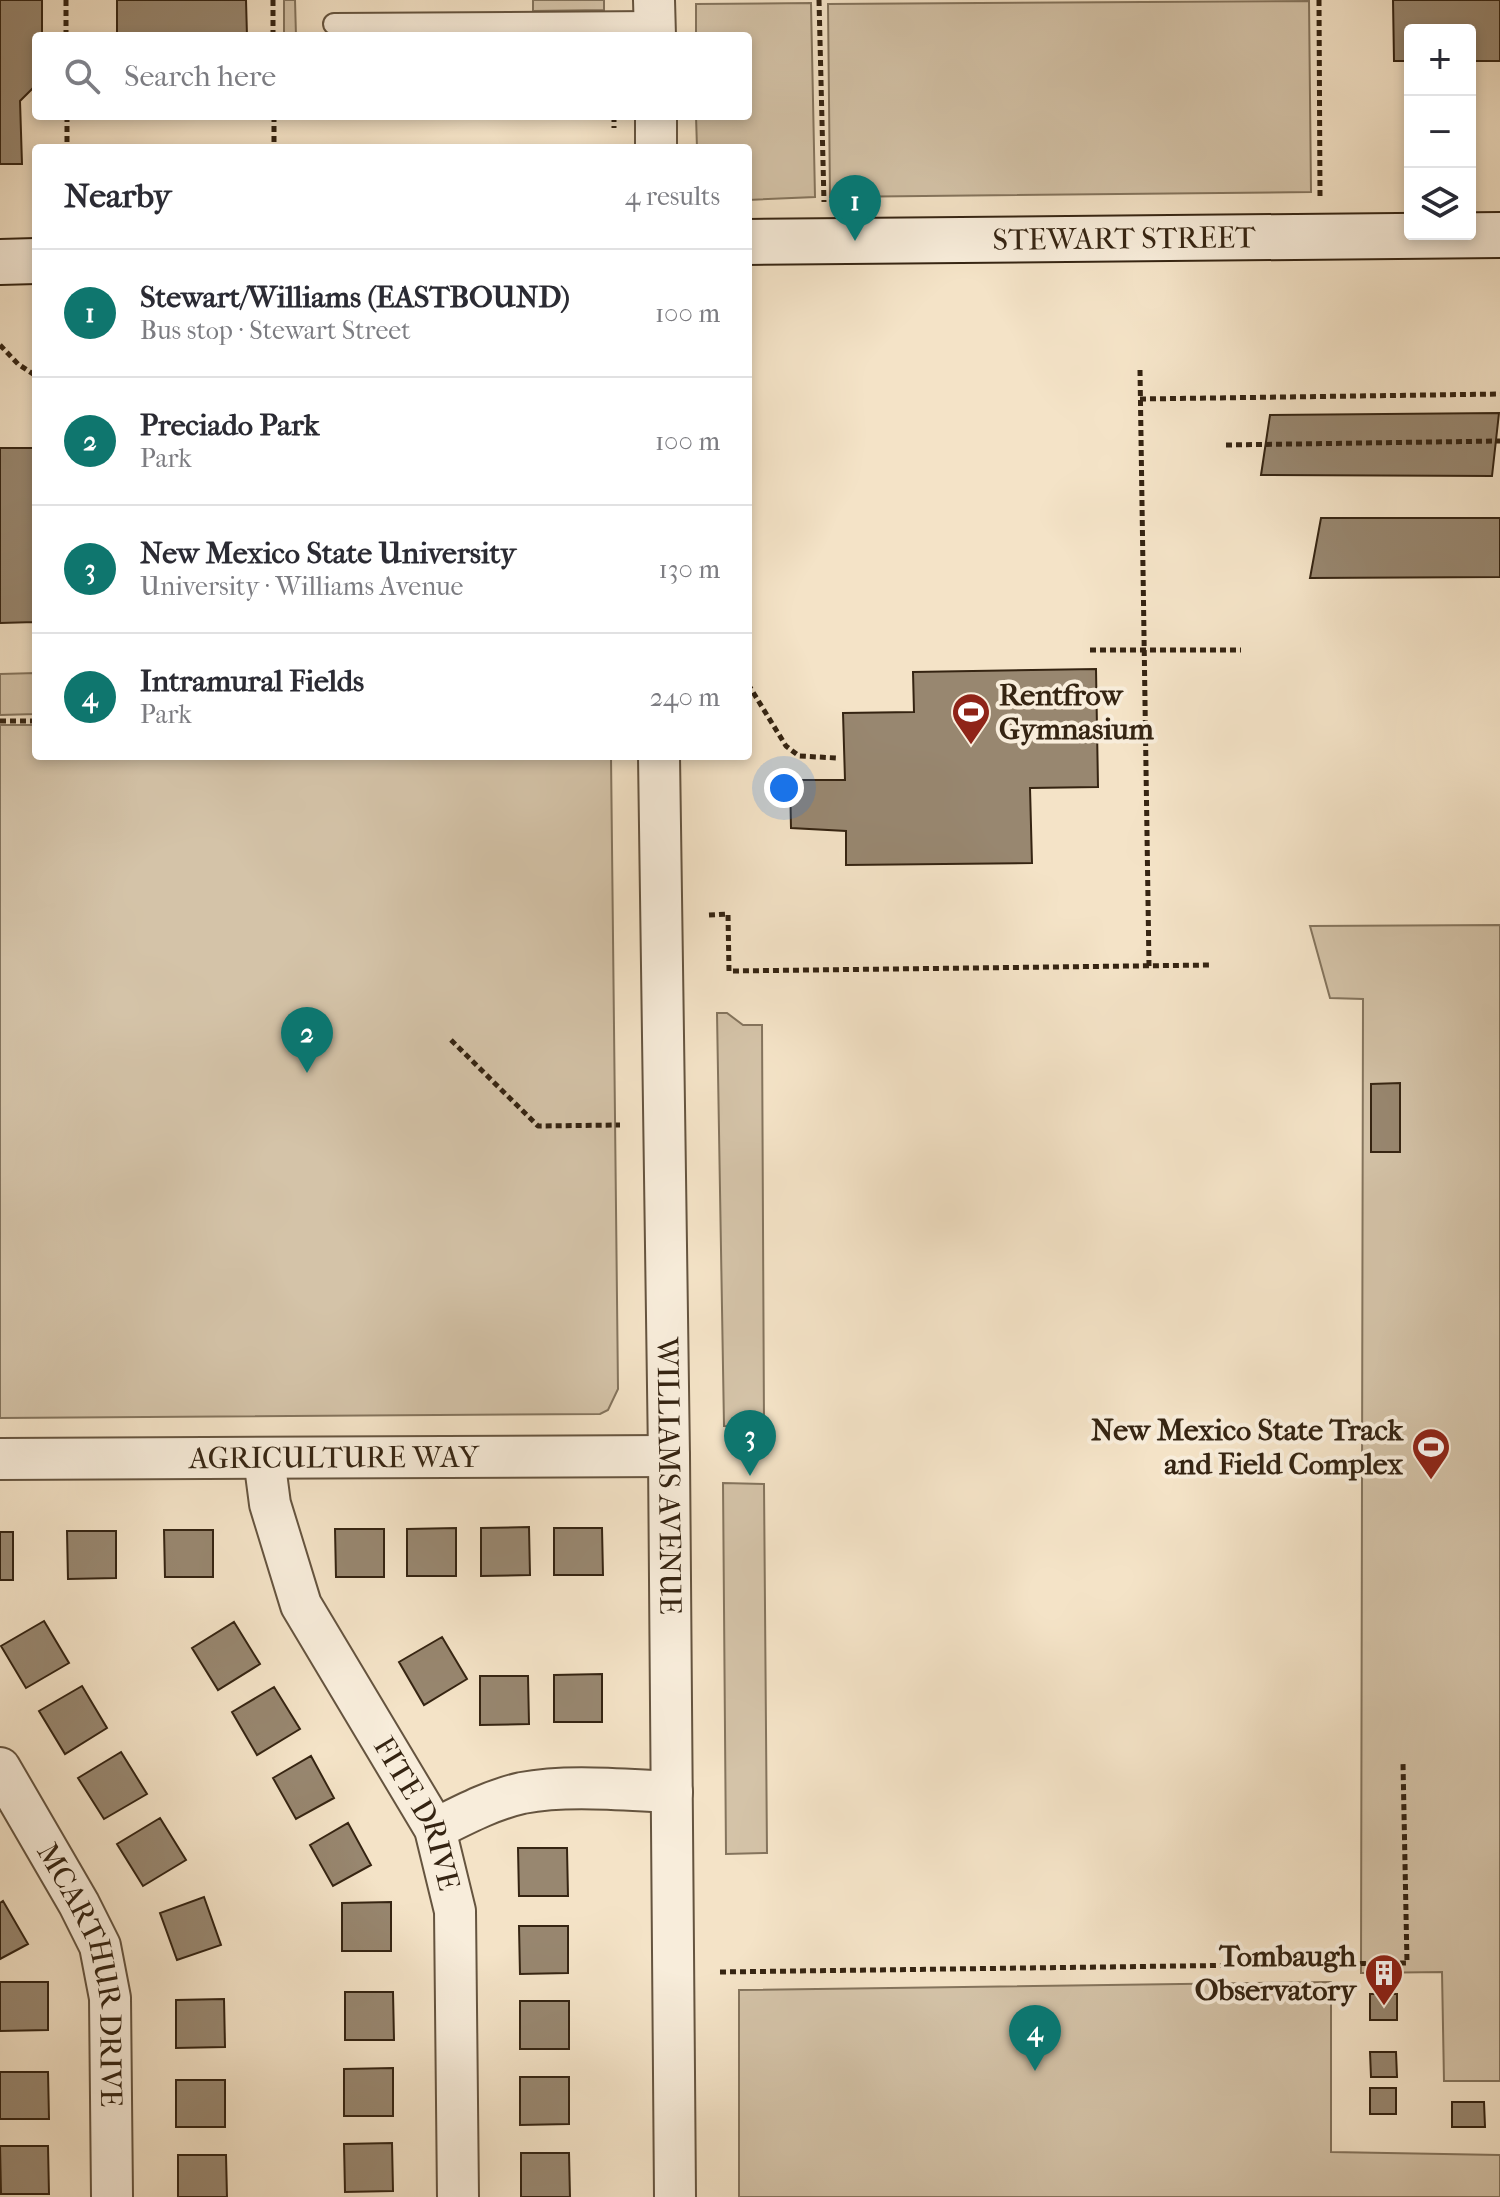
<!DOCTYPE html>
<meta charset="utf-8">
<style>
:root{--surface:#fff;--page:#f2f2f3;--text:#2b2b33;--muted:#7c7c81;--line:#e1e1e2;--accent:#0f766e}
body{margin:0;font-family:"IM FELL French Canon",serif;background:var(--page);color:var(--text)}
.controls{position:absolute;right:24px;top:24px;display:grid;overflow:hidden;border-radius:8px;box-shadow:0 4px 12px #0003}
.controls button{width:72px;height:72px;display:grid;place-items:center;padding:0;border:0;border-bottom:2px solid var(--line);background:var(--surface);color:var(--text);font:40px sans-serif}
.you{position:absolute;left:784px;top:788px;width:28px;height:28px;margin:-20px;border:6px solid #fff;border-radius:50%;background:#1a73e8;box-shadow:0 0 0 12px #1a73e833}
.badge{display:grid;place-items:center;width:52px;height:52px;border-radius:50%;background:var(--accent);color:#fff;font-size:26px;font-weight:700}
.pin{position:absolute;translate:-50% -66px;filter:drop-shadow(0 2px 4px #0008)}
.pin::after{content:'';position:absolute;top:42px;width:28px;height:24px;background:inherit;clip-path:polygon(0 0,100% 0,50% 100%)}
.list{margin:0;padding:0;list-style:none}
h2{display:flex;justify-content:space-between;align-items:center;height:104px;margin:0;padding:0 32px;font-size:34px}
h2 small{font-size:26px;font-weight:400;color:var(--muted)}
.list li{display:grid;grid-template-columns:52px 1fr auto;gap:24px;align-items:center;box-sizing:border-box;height:128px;padding:0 32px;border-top:2px solid var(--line)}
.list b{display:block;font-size:30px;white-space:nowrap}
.list p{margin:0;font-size:26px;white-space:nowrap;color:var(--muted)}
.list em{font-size:26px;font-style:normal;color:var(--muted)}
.icon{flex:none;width:44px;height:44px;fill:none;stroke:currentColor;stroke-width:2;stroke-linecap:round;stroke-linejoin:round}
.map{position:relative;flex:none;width:1500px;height:2197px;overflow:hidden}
.search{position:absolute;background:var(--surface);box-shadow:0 4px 12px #0003;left:32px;top:32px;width:720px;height:88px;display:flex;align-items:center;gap:20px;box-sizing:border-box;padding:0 28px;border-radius:8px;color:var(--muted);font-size:30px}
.panel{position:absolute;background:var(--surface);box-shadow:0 4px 12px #0003;left:32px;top:144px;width:720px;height:616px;border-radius:8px}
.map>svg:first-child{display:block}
</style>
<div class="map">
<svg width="1500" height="2197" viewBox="0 0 1500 2197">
<rect width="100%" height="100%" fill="#f4e3c7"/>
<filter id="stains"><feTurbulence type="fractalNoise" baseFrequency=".0025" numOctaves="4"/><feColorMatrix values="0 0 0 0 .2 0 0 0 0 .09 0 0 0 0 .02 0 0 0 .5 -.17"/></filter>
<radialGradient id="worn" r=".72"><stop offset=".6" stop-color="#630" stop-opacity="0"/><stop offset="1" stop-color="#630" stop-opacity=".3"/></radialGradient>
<path fill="#d4c3a8" stroke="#84745d" stroke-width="2" d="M284,0h11l1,36h-12z
M533,0h71v10l-71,1z
M1309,1l2,191 -481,5 -2,-193z
M811,3l4,194 -67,3v-52h-51l-1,-32h52v-80h-52v-32z
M36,673v41l-36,1v-41z
M0,725h36v31h575l7,633 -10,21 -8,4 -600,4z
M1500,925v1156h-56l-2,-109 -81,1 2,-974 -33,-1 -20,-72z
M717,1013h10l16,12h19l2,402 -40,-1z
M723,1483l41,1 3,369 -41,1z
M1331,1982v170l169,3v42h-761v-207z"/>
<path fill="#988770" stroke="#352412" stroke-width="2" d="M0,0h42v36h-6v49l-16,16 2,63h-22z
M117,0h129l1,36h-130z
M1393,0h107v61h-30v-31h-60v31h-16z
M1499,413l-7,63 -231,-1 9,-60z
M33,421h3v222l-1,-21 -35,1v-175h33z
M1321,518h179v59l-190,1z
M1096,669l2,118 -68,1 2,75 -186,2v-34l-55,-3 -1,-48h55l-2,-67 71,-1 -1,-40z
M1400,1083v69h-29v-68z
M529,1527l1,48 -49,1v-48z
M456,1528v48h-49v-47z
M554,1528h48l1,47h-49z
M335,1529h49v48h-48z
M164,1530h49v47h-48z
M67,1531h49v47l-48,1z
M0,1532h13v48h-13z
M44,1621l25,42 -43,25 -25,-42z
M234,1622l26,42 -42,26 -26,-42z
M442,1637l25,42 -43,26 -25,-43z
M602,1674v48h-48v-47z
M480,1676h48l1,48 -49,1z
M82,1686l25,42 -42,26 -26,-43z
M274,1687l26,42 -43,26 -25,-43z
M121,1752l26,42 -43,25 -26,-41z
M311,1756l23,42 -38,21 -23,-41z
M160,1818l26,42 -43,26 -26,-42z
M348,1823l23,42 -38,21 -23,-41z
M518,1848h49l1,48h-49z
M204,1897l17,48 -44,15 -17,-47z
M3,1901l25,43 -28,15v-56z
M391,1902v49h-49v-48z
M519,1926h49v47l-48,1z
M0,1982h48v48l-48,1z
M345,1992h48l1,48h-49z
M1370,1994h27v26h-27z
M1370,1994h27v26h-27z
M224,1999l1,48 -49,1v-48z
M520,2001h49v48h-49z
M1370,2052h26l1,25h-26z
M1370,2052h26l1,25h-26z
M393,2068v48h-49v-47z
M0,2072h48l1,47h-49z
M520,2077h49v47l-49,1z
M176,2080h49v47h-49z
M1370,2088h26v26h-26z
M1370,2088h26v26h-26z
M1452,2102h32l1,25h-33z
M392,2143l1,48 -48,1 -1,-48z
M0,2146h48l1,48h-48z
M521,2153h48l1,44h-49z
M178,2155h48l1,42h-49z"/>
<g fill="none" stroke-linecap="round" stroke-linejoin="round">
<defs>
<path id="lane" d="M334,24l321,-2"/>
<g id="street">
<path d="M654,0l1,36"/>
<path d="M656,148v-32"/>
<path id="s1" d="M659,756l10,700 6,741"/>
<path id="s2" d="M264,1458l6,46 31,101 134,224 20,82 3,286"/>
<path id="s3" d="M0,1459l669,-3"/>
<path id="s4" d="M0,1768l79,136 21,42 10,52 2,199"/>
<path d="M435,1829c28,-14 56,-29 87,-36 46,-9 103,-3 150,-1"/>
</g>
<g id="secondary">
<path id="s5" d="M748,242l752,-7"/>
<path d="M0,262l36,-1"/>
</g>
</defs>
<use href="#lane" stroke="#65543f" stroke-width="24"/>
<use href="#street" stroke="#65543f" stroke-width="44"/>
<use href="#secondary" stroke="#352412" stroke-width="48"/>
<path stroke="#352412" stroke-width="5" stroke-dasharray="6 4" stroke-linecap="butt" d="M66,0v36
M273,0v36
M819,0l5,202
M1319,0l1,197
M67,116v32
M274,116v32
M614,116v12
M0,345l18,19 18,12
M1140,370l9,596
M1140,399l360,-5
M1226,445l274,-4
M1090,650h151
M748,684l38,62 13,10 38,2
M0,721h36
M709,915l19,-1 1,57 481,-6
M451,1040l87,86 82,-1
M720,1972l687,-9 -4,-200"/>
<use href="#lane" stroke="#f8eddb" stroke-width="20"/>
<use href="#street" stroke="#f8eddb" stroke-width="40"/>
<use href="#secondary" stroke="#f8eddb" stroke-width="44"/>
</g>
<defs>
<symbol id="stadium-pin" viewBox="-11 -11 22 30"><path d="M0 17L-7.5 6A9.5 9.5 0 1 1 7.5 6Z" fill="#8f2418" stroke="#f8eddb"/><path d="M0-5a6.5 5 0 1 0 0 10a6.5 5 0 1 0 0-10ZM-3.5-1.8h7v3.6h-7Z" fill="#fff"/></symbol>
<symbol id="building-pin" viewBox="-11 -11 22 30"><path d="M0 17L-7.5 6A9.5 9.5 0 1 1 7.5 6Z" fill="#8f2418" stroke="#f8eddb"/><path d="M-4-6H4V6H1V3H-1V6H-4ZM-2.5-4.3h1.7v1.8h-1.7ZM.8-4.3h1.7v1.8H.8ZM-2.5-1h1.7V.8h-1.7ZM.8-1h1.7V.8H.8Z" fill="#fff"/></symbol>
</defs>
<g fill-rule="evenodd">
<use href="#stadium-pin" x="949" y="690" width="44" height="60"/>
<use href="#stadium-pin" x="1409" y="1425" width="44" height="60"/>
<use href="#building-pin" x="1362" y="1951" width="44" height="60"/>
</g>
<g text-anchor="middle" stroke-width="8" stroke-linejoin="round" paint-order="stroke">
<g font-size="30" fill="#352412" stroke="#f8eddb">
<text dy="10" stroke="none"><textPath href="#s5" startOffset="376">STEWART STREET</textPath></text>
<text dy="10" stroke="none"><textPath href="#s3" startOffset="334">AGRICULTURE WAY</textPath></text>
<text dy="10" stroke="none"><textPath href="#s1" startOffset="720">WILLIAMS AVENUE</textPath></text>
<text dy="10" stroke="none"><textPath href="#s2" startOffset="392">FITE DRIVE</textPath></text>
<text dy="10" stroke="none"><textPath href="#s4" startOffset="228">MCARTHUR DRIVE</textPath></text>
</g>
<g font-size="30" font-weight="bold" fill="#352412" stroke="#f8eddb" text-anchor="end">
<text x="999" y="705" text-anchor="start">Rentfrow<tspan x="999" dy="34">Gymnasium</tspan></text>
<text x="1403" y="1440">New Mexico State Track<tspan x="1403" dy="34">and Field Complex</tspan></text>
<text x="1356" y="1966">Tombaugh<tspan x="1356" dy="34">Observatory</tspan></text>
</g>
</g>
<rect width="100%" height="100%" filter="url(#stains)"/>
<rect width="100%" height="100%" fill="url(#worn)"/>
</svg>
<div class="controls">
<button>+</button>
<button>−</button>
<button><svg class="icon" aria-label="layers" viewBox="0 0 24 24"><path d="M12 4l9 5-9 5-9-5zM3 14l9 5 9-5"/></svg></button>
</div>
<div class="you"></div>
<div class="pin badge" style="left:855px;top:241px">1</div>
<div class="pin badge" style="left:307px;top:1073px">2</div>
<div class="pin badge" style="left:750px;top:1476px">3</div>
<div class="pin badge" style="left:1035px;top:2071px">4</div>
<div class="search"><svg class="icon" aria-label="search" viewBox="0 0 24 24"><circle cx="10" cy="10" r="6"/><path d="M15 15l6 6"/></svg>Search here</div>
<section class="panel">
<h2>Nearby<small>4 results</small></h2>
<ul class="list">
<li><span class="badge">1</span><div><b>Stewart/Williams (EASTBOUND)</b><p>Bus stop · Stewart Street</p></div><em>100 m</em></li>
<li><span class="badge">2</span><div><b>Preciado Park</b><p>Park</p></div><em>100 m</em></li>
<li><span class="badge">3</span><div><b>New Mexico State University</b><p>University · Williams Avenue</p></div><em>130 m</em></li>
<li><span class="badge">4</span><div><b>Intramural Fields</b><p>Park</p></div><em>240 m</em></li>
</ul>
</section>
</div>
